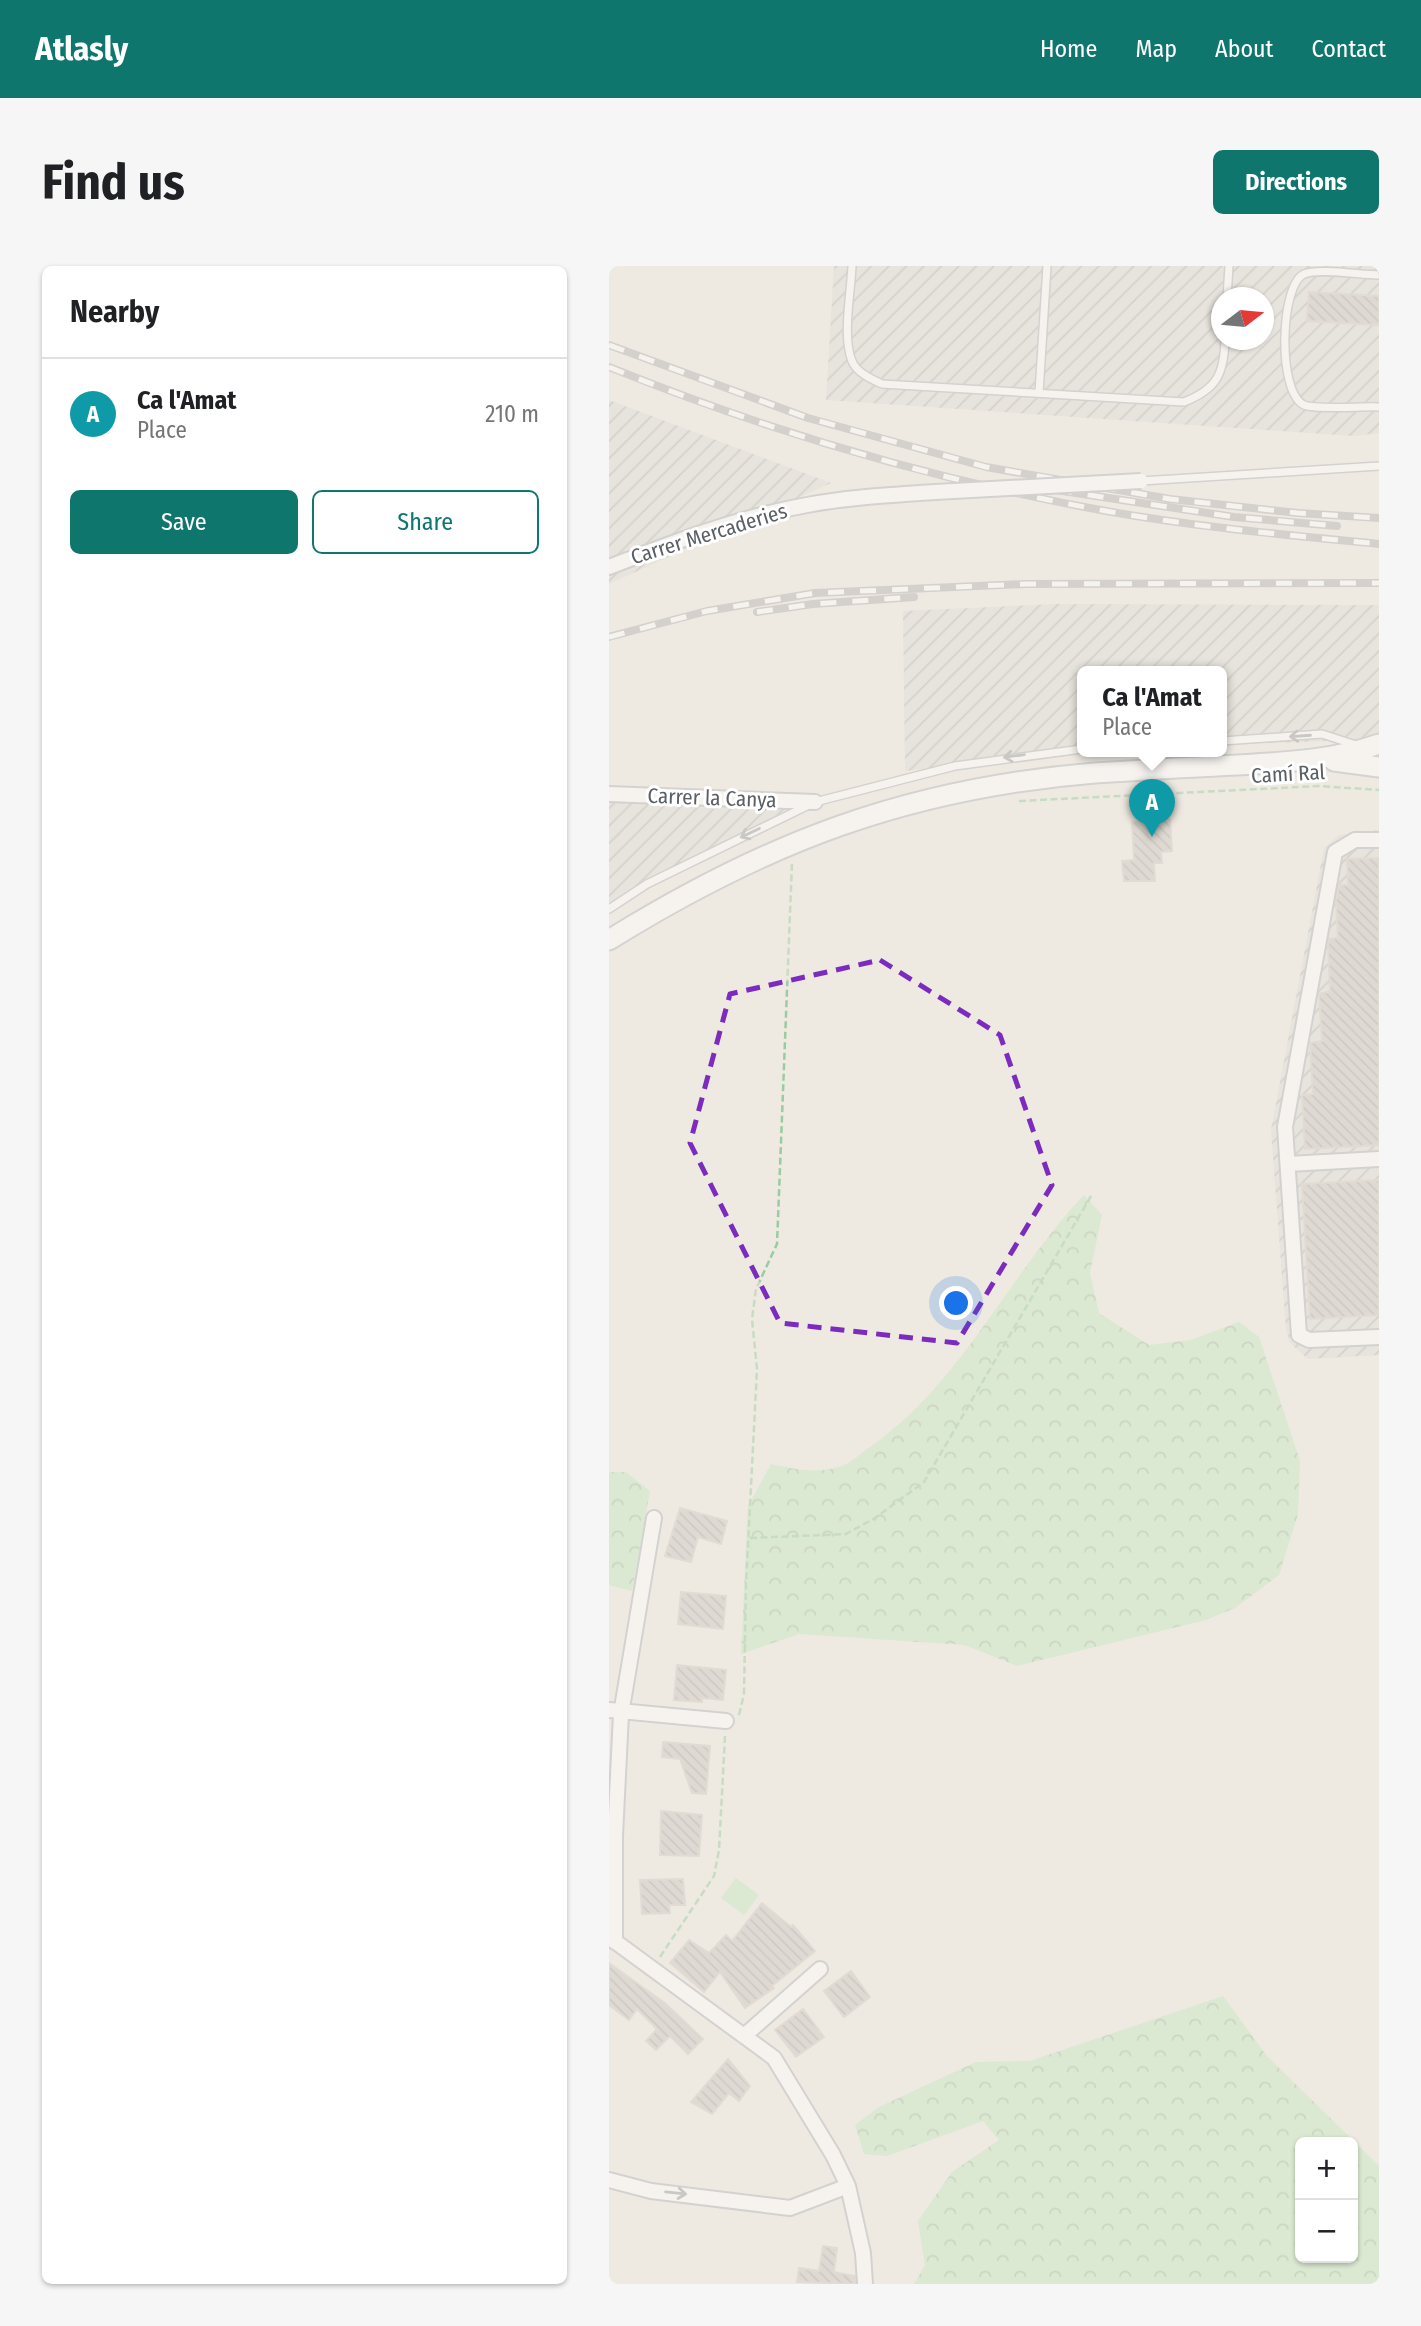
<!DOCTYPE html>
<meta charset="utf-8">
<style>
:root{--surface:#fff;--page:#f6f6f6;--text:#202124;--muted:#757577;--line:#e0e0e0;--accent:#0f766e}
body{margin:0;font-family:"Fira Sans Condensed",sans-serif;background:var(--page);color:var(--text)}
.controls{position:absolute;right:21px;bottom:21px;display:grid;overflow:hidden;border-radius:10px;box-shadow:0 2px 5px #0004}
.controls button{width:63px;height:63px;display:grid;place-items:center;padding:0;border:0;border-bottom:2px solid var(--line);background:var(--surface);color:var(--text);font:35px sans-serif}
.compass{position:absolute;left:602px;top:21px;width:63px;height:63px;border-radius:50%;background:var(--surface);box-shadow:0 2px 5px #0004;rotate:74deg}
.you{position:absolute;left:348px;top:1038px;width:24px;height:24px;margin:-18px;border:5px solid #fff;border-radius:50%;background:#1a73e8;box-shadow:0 0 0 10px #1a73e833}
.badge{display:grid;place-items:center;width:46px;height:46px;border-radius:50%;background:var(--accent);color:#fff;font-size:23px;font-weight:700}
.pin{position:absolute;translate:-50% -58px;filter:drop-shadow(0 2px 4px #0008)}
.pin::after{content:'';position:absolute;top:37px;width:24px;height:21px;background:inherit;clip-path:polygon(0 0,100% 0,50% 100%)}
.popup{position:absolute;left:468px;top:400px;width:150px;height:91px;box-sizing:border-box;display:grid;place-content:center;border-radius:10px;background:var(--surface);filter:drop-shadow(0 2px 5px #0005);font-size:23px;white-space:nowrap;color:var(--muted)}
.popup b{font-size:26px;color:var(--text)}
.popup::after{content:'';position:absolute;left:50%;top:100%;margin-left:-14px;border:14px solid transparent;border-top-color:var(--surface)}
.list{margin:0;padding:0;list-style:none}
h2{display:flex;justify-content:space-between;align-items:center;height:91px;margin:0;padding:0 28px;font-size:30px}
h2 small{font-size:23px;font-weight:400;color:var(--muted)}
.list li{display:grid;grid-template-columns:46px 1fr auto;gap:21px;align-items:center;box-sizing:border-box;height:112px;padding:0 28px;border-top:2px solid var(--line)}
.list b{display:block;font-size:26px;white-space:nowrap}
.list p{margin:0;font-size:23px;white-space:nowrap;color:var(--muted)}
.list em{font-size:23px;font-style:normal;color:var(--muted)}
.actions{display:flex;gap:14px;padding:21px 28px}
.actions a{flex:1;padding:16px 0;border:2px solid var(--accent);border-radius:10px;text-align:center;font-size:24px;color:var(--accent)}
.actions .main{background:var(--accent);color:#fff}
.map{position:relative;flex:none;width:770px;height:2018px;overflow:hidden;border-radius:10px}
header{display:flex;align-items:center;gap:42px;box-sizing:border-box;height:98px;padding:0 35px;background:var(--accent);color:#fff}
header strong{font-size:33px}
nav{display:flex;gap:38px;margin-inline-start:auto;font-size:24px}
.intro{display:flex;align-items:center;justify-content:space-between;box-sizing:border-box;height:168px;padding:0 42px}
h1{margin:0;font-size:49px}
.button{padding:18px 32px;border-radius:10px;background:var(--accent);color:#fff;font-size:24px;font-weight:700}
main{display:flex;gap:42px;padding:0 42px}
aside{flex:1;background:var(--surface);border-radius:10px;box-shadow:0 2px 5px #0004}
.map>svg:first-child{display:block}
</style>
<header>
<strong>Atlasly</strong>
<nav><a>Home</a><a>Map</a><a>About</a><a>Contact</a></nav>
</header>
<div class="intro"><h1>Find us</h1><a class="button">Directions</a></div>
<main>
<aside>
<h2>Nearby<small></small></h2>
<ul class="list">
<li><span class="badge" style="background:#0f9aa8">A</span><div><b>Ca l'Amat</b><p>Place</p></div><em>210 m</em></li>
</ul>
<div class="actions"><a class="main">Save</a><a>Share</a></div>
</aside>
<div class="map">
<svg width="770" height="2018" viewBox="0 0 770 2018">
<defs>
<pattern id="industrial-furrows" width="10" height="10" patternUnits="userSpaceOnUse" patternTransform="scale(1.75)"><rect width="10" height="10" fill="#dedcd7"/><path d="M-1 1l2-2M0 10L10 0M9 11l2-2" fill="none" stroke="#b7b6b2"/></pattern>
<pattern id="forest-crowns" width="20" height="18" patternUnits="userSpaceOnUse" patternTransform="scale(1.75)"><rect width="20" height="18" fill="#c3e6be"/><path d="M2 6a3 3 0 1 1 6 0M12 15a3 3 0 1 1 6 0" fill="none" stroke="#a1be9e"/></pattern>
<pattern id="building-back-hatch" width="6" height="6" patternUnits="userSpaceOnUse" patternTransform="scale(1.75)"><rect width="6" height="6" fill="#cbc7c1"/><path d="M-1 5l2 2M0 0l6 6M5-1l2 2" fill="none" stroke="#a8a5a0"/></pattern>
</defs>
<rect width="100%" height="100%" fill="#eeeae2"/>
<path fill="url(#industrial-furrows)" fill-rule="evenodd" d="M225,0h545v167l-25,3 -528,-36zM612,32h42v42h-42z
M0,134l222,83 -222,101z
M446,338l324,1v134l-157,6v-74h-140v80l-177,20 -2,-160z
M0,534l188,4 -188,104z
M770,564v525l-71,4 -18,-16 -4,-14 -15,-199 53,-282 15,-13z"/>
<path fill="url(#forest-crowns)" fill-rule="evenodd" d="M475,929l18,20 -12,58 9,40 50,32 42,-5 48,-18 20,15 41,124 -2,53 -19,61 -44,33 -29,12 -189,46 -52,-21 -166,-11 -58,20 7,-148 23,-42c24,5 44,10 68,3 11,-3 22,-14 31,-20 93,-65 138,-172 214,-252z
M0,1206h17l24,19 -18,100 -23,-6z
M614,1730l44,60 112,110v118h-465l11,-19 -7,-44 34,-49 47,-32 -16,-19 -96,35 -23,-2 -9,-29 24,-18 97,-45 54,-1zM744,1876v116h-53v-116z"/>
<path fill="#c3e6be" d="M127,1612l23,17 -15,20 -23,-17z"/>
<path fill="url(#building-back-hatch)" stroke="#d2cbc0" stroke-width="2" d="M700,26l70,4v29l-72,-4z
M561,553l2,32 -11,1 1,11h-8l1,18h-31l-2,-20 12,-1 -2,-38z
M770,592v287l-74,4 -3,-54 11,-1 -3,-51 12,-2 -3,-47 11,-3 -2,-45 1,-7 9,-1 -2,-38 3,-15h9l-1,-26z
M770,914v135l-69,4 -8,-135z
M71,1242l47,13 -6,23 -23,-7 -7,25 -26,-6z
M72,1326l45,4 -3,33 -45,-5z
M68,1399l49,5 -3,30 -21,-2v4l-28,-2z
M54,1476l47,4 -4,48 -14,-1 -12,-34 -18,-2z
M52,1545l41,4 -3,41 -39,-1z
M74,1613l2,26h-16l1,8 -28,1 -2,-34z
M153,1637l29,24 2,-2 22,26 -43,35 2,2 -29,20 -25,-36 -16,20 -34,-29 19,-23 20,13 17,-18 6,6z
M0,1697l57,41 37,35 -15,15 -18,-18 -14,14 -10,-9 11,-12 -20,-20 -8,11 -20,-15z
M242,1705l19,26 -26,20 -20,-26z
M194,1743l21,28 -28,20 -21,-27z
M119,1793l22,27 -11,15 -10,-8 -17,21 -21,-12z
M214,1980l14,2 -3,24 21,4v8l-58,-2 2,-14 20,3z"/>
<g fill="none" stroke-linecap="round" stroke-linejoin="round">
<defs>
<path id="lane" d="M243,0c-1,25 -10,72 0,95 4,11 19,18 30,23l302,18c33,-13 40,-28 41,-62
M770,9c-18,0 -60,-7 -75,-1 -24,11 -27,118 0,131 11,5 61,1 75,2
M618,32l2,-32
M430,127l8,-127
M532,215l238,-15
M613,475l100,-7 37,12
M0,643l38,-25 168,-82 140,-36 127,-17"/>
<path id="street" d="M0,301c65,-25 130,-50 198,-62 42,-8 85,-10 128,-13
M0,528l206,8
M770,574h-24l-20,12 -50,275 14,208 10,5 70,-3
M679,898l91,-5
M0,1444l117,11
M0,1671l165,121 59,97 15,31 15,67 2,31
M6,1676v-106l6,-122 33,-196
M135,1770l76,-67
M0,1914l42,11 139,17 58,-22"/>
<path id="secondary" d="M725,495l45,6
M0,674c158,-98 299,-152 486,-167 48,-3 95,-6 143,-8 48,-3 96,-5 141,-21"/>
</defs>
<use href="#lane" stroke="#b3b6ba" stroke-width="10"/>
<use href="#street" stroke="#b3b6ba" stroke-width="18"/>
<use href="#secondary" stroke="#b4b8bd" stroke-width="23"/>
<path stroke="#99cca1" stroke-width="2.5" stroke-dasharray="7 3.5" stroke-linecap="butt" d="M410,535l300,-15 60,4
M141,1272l96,-4 29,-16 49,-36 167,-286
M130,1449l5,-21 2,-110 11,-215 -5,-50 4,-30 21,-45 15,-381
M51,1691l54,-81 5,-26 6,-114"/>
<use href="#lane" stroke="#fff" stroke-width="7"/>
<use href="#street" stroke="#fff" stroke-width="14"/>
<use href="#secondary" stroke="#fff" stroke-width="19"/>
<defs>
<path id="rail" d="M0,79l199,73 178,49 184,32 128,14 81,5
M0,101c161,65 326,113 497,144 90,16 182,24 273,33
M447,224l178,27 103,9
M148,346l56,-8 101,-7
M0,371l98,-26 108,-18 210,-9 354,-1"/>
</defs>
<use href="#rail" stroke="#b3b4b4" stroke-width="8"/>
<use href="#rail" stroke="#fff" stroke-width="5" stroke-dasharray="16" stroke-linecap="butt"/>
<defs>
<path id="street-bridge" d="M326,226l206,-11"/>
</defs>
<use href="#street-bridge" stroke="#b3b6ba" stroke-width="18" stroke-linecap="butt"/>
<use href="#street-bridge" stroke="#fff" stroke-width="14"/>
</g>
<defs><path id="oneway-shaft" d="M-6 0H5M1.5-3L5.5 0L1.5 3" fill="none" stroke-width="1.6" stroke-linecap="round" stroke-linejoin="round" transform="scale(1.75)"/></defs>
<g stroke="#9c9fa1">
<use href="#oneway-shaft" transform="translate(691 470) rotate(176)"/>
<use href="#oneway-shaft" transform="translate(405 490) rotate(172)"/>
<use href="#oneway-shaft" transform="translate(141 567) rotate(154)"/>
<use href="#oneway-shaft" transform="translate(67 1927) rotate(6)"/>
</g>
<path d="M0 0H770V2018H0ZM271,694l120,75 52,150 -95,158 -177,-20 -90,-180 40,-149z" fill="#eeeae2" fill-opacity=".55" fill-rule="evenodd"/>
<path fill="none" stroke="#7b2cbf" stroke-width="5" stroke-dasharray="14 9" stroke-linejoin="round" d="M271,694l120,75 52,150 -95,158 -177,-20 -90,-180 40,-149z"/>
<g text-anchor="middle" stroke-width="6" stroke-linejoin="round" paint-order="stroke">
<g font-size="21" fill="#5a5f63" stroke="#fff">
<text transform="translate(100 268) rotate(-17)" y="7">Carrer Mercaderies</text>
<text transform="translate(679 508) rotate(-3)" y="7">Camí Ral</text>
<text transform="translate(103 532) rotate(2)" y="7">Carrer la Canya</text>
</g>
</g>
</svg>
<div class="controls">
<button>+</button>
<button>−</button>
</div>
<svg class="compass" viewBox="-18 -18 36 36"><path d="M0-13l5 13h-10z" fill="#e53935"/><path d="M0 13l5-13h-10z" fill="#757577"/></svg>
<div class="you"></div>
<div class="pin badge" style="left:543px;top:571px;background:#0f9aa8">A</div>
<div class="popup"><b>Ca l'Amat</b>Place</div>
</div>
</main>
